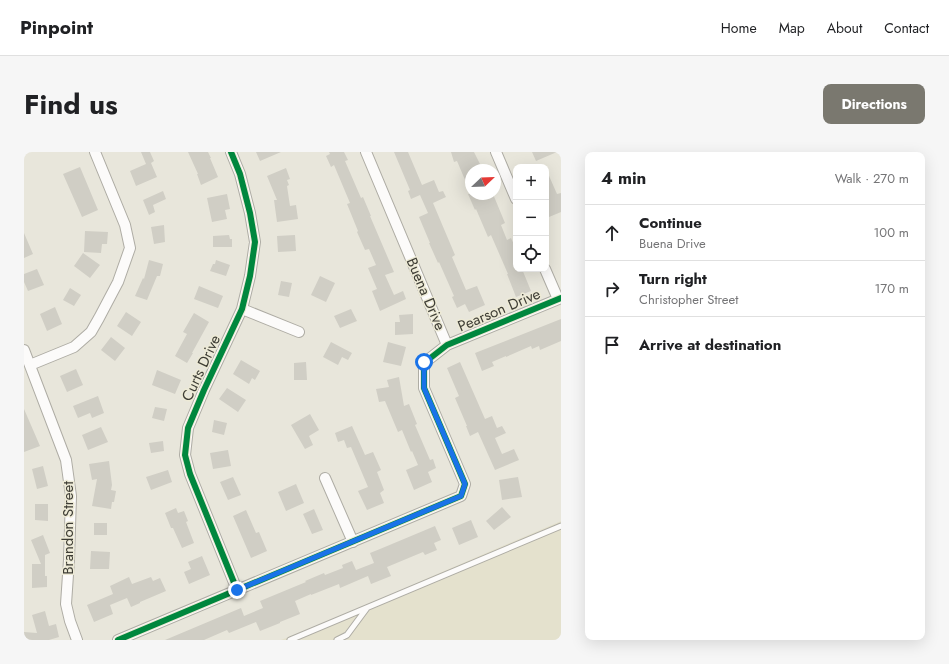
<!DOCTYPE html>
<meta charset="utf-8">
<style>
:root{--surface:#fff;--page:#f6f6f6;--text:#202124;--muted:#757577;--line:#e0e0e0;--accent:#7a786f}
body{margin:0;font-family:Jost,sans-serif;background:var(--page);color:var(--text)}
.controls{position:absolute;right:12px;top:12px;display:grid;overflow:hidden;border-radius:8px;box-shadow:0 4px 16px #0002}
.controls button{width:36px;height:36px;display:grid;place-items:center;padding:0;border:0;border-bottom:1px solid var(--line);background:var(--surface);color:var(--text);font:20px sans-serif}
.compass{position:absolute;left:441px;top:12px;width:36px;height:36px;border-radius:50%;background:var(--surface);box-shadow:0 4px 16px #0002;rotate:67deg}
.stop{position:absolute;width:12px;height:12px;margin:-9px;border:3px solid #1a73e8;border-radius:50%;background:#fff}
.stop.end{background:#1a73e8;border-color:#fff;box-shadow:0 1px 4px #0008}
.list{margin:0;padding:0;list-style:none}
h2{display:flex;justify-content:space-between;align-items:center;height:52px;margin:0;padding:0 16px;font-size:17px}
h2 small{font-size:13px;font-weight:400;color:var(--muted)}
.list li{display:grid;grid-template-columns:26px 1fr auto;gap:12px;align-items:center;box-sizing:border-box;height:56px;padding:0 16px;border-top:1px solid var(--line)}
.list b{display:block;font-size:15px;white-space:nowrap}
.list p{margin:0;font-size:13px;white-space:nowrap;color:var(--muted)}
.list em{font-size:13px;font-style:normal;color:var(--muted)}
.icon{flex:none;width:22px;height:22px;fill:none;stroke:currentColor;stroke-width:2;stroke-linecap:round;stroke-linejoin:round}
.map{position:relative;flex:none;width:537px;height:488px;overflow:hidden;border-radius:8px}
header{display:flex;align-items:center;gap:24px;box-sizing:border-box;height:56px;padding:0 20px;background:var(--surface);border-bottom:1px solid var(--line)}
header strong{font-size:19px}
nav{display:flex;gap:22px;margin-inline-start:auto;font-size:14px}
.intro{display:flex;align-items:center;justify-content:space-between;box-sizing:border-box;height:96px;padding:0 24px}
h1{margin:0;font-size:28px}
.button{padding:10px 18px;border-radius:8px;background:var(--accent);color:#fff;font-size:14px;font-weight:700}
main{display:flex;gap:24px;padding:0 24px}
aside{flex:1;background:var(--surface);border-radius:8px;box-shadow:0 4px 16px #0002}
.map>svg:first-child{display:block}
</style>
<header>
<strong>Pinpoint</strong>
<nav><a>Home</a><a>Map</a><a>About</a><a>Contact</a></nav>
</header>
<div class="intro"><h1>Find us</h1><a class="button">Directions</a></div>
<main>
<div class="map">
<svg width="537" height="488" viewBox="0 0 537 488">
<rect width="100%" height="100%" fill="#e8e6db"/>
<path fill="#e4e1cd" d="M537,369v119h-280l57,-23 19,-7 38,-16 26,-13z"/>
<path fill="#d0cec5" d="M117,0h9l4,9 -3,2 6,14 -21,9 -6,-15 16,-7z
M164,0h20l3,6h-1l8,19 -17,8 -4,-11h1z
M232,0h25l-21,9z
M305,0h15l4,8 -3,1 16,37 2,-1 8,19h-1l24,56 -9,3 9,20 9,-4 3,8 -26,12 -8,-20 5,-2 -9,-21 8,-3 -7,-16 -4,1 -8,-18 1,-1 -11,-27 3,-1 -16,-38 -3,2 -5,-11 4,-2z
M370,0h14l14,33 12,-5 5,12 4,-1 3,6 -13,6 22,52 -3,2 14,33 11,-4 8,19 -16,7 -4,-8 -8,4 -5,-11 2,-1 -15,-34 -1,1 -9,-20h1l-11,-26 9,-4 -8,-18 -9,4 -3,-8 2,-1z
M427,0h23l9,18h-12v24h22l12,29 -4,2 6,15 4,-2 5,11v20h6l9,22 -15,6 -9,-23h1l-17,-39 -3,2 -12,-28 -1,1 -7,-16h3l-14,-33 -3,1z
M508,0h25l-21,9z
M56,15l18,43 -16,7 -19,-43z
M262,16l4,11 -3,1 2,5 -2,1 3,20 6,-1 2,14 -21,3 -3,-22h3l-10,-24z
M522,17l11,25 4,-1v19l-12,5 -3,-8z
M139,39l3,8 -13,6 2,7 -6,3 -6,-15z
M203,42l3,15 -5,1 2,9 -15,3 -5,-24z
M140,73l1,17 -11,2 -3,-17z
M61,79l23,1 -1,12h-5l-1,9 -17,-1z
M0,81l9,21 -9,4z
M205,83l1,4h2v8h-19v-11z
M271,83l1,16 -18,1 -1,-16z
M59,101l17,12 -10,13 -16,-12z
M125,108l14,4 -3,12h-3l-10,24 -12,-4 8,-18 1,1z
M192,108l14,5 -4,11 -16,-5 3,-7h2z
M13,117l7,16 -16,6 -4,-9v-8z
M296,124l15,7 -9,19 -15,-7z
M257,129l11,2 -3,14 -11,-2z
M175,134l24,10 -5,12 -24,-9z
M46,136l11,7 -7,11 -11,-6z
M31,155l7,17 -15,7 -7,-17z
M327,157l6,12 -17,7 -6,-12z
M102,160l15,10 -9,14 -15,-10z
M170,161l15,9 -17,31h1l-6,10 -12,-7 12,-22 -4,-2z
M389,162v20l-18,1v-13h5l-1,-7z
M537,167v22l-21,9 -1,-4 -7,3 -1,-3 -25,11v-1l-14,6 2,4 -12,5 -7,-18z
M87,185l14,11 -10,13 -14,-11z
M307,190l21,11 -4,7 -6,-3 -4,8 -15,-8z
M364,190l18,5 -5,19 -18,-4z
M217,208l19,11 -5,9 -3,-2 -3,6 -16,-10z
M282,210l1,18h-13v-17z
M436,210l25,57 7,-3 5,12 5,-2 4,7 -11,5 7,16 12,-5 5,11 -24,10 -17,-38 -8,4 -4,-10h1l-12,-28 4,-2 -12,-28z
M52,217l7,16 -16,7 -7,-16z
M133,218l24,10 -6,14 -23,-9z
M375,225l5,29 5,-2 8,20 -2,1 15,35 3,-1 3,9 -8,4 4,10 -18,8 -8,-20 12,-5 -6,-14 -1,1 -9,-22 -4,2 -13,-31 -6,1 -3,-13 13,-2 -2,-7z
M203,236l19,12 -8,12 -19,-13z
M74,244l6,17 -12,5 -2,-5 -12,5 -5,-12z
M131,255l12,2 -3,12 -12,-3z
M0,257l16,37 -16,6z
M286,262l9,16 -10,6 4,9 -8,4 -14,-24z
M190,268l13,3 -3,12 -12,-3z
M328,274l13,29 8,-3 8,18 -4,2 7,18 -4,3 4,10 -17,7 -9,-19 10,-4 -17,-40 -4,1 -3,-8 -6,2 -3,-9z
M77,275l7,15 -20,8 -6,-15z
M139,289l1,10 -13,2 -2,-10z
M204,298l3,16 -18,3 -3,-16z
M85,309l3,24 -1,5 5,1 -2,11h-2l-1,7 -19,-3 5,-27 -5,1 -3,-16z
M19,314l5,20 -11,3 -5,-20z
M144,318l4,12 -21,8 -5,-13z
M209,325l8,18 -13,5 -8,-18z
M494,325l4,20 -20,3 -3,-20z
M272,332l8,19 -18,8 -8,-19z
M11,352h13v17l-13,-1z
M478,355l9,10 -17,13 -8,-9z
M152,356l2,5 6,-2 4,10 -2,1 8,21 -12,5 -9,-20h-2l-6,-15z
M290,357l9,21 -11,4 -9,-20z
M222,358l10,23 3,-1 8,19 -16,7 -18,-42z
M447,368l7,17 -19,8 -7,-17z
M70,371h13v12h-13z
M411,374l6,14 -7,3 3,7 -12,5 -2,-3 -36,15 4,9 -20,8 -3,-8 -28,12 -1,-4 -28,11v-1l-16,7 5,13 -20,8v1l-20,8 -4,-9 -27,11 -2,-3 -23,10h-39l76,-32 3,8 19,-8 -3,-7 46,-19 -1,-1 19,-8 1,2 18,-7 -1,-3 10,-4 4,9 18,-7 -4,-10 10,-4z
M19,383l7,18 -5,2v21h2v11l-15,1v-24h9l-10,-24z
M67,399l19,1 -1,17h-19z
M178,404l8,19 -21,9 -5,-12 7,-3 -3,-7z
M105,425l3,7 19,-7 2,4 7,-3 6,13 -26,11v1l-9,4 -4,-9 -17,7 3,9 -19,8 -7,-17 26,-11 -3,-8z
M21,459l4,15 7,-2 3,13 -10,3h-25v-8l13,1 -5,-18z"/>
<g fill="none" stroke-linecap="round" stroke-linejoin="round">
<defs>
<path id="lane" d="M266,488l271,-114
M313,488l10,-5 20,-27"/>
<path id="street" d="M207,0l9,22 10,39 5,29 -5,34 -8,33 -38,81 -16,38 -3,27 5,19 47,116
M342,0l81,193
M472,0l20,47
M521,117l13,30
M218,157l57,23
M0,198l42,110 5,36 -2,64 -3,44 4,17 7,19
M6,213l44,-18 17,-15 8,-14 19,-36 12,-34 -5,-23 -30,-73
M301,326l28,64
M94,488l343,-144 4,-12 -41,-96v-25l23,-18 114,-47"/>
</defs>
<use href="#lane" stroke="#aeaca4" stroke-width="7"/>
<use href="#street" stroke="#aeaca4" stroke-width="12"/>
<use href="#lane" stroke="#fcfbfa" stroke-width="5"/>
<use href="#street" stroke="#fcfbfa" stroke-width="10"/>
<defs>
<path id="cycleway" d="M207,0l9,22 10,39 5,29 -5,34 -8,33 -38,81 -16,38 -3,27 5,19 47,116
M94,488l343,-144 4,-12 -41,-96v-25l23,-18 114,-47"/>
</defs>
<use href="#cycleway" stroke="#edead6" stroke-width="8"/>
<use href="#cycleway" stroke="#00873e" stroke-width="6"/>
</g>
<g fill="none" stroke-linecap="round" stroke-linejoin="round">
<path stroke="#1a73e8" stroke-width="5" d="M213,438l224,-94 4,-12 -41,-96v-26"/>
</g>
<g text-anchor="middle" stroke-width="3" stroke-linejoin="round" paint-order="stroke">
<g font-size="15" fill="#3e3d35" stroke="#edead6">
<text transform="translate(402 142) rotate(67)" y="5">Buena Drive</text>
<text transform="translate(475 158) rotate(-23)" y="5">Pearson Drive</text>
<text transform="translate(177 216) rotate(-65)" y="5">Curts Drive</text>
<text transform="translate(44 376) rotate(-90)" y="5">Brandon Street</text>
</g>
</g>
</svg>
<div class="controls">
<button>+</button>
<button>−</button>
<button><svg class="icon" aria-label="locate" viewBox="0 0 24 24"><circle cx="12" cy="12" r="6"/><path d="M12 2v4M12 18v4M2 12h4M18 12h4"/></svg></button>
</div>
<svg class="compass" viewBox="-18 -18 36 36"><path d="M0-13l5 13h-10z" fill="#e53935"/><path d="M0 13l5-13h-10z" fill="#757577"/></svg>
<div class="stop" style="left:400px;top:210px"></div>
<div class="stop end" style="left:213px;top:438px"></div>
</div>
<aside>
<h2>4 min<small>Walk · 270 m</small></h2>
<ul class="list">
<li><svg class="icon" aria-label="ahead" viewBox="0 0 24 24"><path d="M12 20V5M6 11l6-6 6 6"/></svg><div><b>Continue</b><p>Buena Drive</p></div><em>100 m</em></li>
<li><svg class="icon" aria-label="right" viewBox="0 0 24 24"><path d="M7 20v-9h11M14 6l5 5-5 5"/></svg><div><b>Turn right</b><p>Christopher Street</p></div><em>170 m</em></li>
<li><svg class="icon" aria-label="arrive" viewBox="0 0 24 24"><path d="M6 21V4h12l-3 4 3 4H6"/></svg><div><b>Arrive at destination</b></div></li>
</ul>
</aside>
</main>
